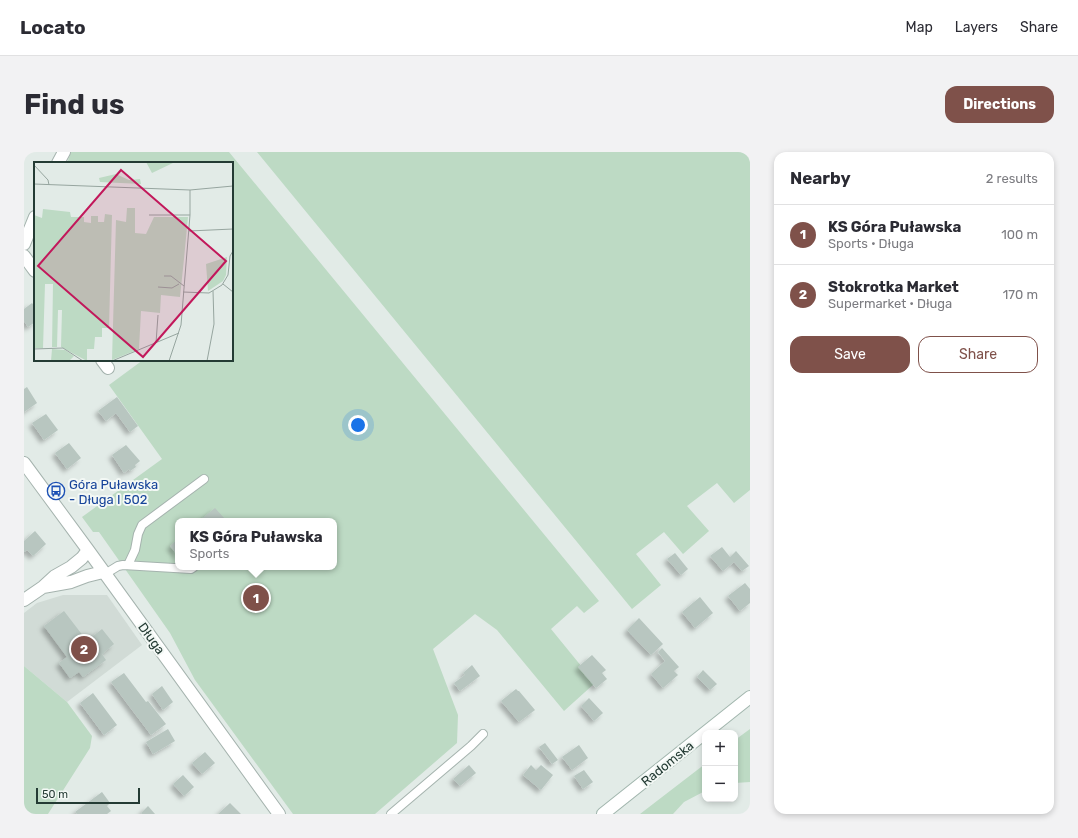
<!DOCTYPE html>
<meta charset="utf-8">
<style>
:root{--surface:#fff;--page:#f2f2f3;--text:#2b2b33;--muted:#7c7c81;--line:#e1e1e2;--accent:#7f514a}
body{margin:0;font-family:Rubik,sans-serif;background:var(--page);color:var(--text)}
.controls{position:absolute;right:12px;bottom:12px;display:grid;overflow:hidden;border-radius:8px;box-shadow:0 2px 6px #0003}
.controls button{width:36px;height:36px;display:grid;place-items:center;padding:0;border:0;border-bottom:1px solid var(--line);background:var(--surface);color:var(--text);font:20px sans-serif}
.scale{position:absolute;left:12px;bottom:10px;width:104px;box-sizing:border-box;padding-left:4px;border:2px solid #243b34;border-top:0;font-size:11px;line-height:14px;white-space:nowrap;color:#243b34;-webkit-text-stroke:3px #f3f8f5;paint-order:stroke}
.you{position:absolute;left:334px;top:273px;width:14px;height:14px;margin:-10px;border:3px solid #fff;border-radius:50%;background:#1a73e8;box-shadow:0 0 0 6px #1a73e833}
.badge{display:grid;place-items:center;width:26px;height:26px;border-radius:50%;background:var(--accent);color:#fff;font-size:13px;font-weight:700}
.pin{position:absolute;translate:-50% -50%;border:2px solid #fff;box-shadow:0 1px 4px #0006}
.popup{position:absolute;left:151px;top:366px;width:162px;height:52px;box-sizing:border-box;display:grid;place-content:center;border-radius:8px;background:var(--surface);filter:drop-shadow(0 1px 3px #0005);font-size:13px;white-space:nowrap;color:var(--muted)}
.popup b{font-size:15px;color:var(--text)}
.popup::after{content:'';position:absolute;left:50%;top:100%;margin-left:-8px;border:8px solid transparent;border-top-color:var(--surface)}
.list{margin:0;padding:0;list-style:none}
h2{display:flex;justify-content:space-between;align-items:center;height:52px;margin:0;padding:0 16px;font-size:17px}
h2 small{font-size:13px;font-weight:400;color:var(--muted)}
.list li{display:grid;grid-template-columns:26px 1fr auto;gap:12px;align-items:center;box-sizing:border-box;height:60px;padding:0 16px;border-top:1px solid var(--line)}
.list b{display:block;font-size:15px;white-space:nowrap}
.list p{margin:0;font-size:13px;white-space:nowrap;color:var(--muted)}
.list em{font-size:13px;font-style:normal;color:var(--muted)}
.actions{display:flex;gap:8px;padding:12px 16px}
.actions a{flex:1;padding:9px 0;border:1px solid var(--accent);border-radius:12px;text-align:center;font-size:14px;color:var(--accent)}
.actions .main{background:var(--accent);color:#fff}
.map{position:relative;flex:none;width:726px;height:662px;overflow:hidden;border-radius:12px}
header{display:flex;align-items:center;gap:24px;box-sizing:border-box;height:56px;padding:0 20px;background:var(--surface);border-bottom:1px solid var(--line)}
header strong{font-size:19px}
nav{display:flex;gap:22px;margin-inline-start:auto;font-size:14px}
.intro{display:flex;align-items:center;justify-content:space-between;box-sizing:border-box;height:96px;padding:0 24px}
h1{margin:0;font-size:28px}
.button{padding:10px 18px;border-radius:12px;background:var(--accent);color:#fff;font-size:14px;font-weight:700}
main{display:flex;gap:24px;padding:0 24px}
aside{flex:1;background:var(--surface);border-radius:12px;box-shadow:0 2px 6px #0003}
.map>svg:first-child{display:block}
</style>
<header>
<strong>Locato</strong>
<nav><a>Map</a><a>Layers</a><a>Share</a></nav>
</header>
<div class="intro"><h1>Find us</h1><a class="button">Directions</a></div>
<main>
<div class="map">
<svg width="726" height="662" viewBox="0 0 726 662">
<defs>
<filter id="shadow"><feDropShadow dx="-3.5" dy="3.5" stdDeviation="2" flood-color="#0004"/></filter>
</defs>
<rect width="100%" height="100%" fill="#e2ebe7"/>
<path fill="#d1dbd6" d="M39,443h44l35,50 -75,57 -43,-36v-53l13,-10z"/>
<path fill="#bddac4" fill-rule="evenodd" d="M47,0h158l370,449 -15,12 -7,-7 -26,23 44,54 -31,28 -67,-81 -22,-16 -42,35 25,66 -1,28 -82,71h-82l-98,-134 -25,-47 -71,-101h-6l-11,-15 80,-58 -53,-74 34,-25h89v-197h-165zM154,369h156v46h-156z
M233,0h493v338l-16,13 -17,-20 -30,23 22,25 -26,23 -19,-22 -28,22 25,31 -29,24z
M0,514l43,36 25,34 -2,12 -42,66h-24z
M726,577v53l-15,1v-43z
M681,612v27l-21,11 -11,12h-33z"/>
<path fill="#b8c6c0" filter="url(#shadow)" d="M8,151l3,4v15l-7,5 -4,-6v-12z
M3,235l10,16 -13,9v-23z
M93,245l21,29 -8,6 -14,-19 -10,8 -8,-10z
M22,262l12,16 -14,10 -12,-17z
M45,291l12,15 -14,11 -12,-16z
M102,293l14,16 -5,4 1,2 -6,4 -1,-2 -5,4 -12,-18z
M191,356l10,11 -2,2h-24z
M11,379l11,13 -13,12 -6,-6 -3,2v-11z
M154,387v17l-8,-10z
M698,395l8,10 6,-6 13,15 -7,5 -8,-9 -11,9 -13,-15z
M651,401l13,16 -7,6 -14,-16z
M721,431l5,6v14l-10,8 -12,-15z
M676,445l13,16 -18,15 -13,-16z
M40,459l23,30 15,-12 12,15 -12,10 4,6 -23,17 -4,-5 -9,6 -11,-15 8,-6 -23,-31z
M615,466l24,26 -12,11 -24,-25z
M638,496l17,19 -5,4 4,4 -15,13 -12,-14 14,-13 -7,-9z
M568,503l14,15 -4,3 5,6 -11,9 -18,-21z
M448,513l8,11 -20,15 -6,-8 11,-8 -2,-2z
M679,518l14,14 -7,6 -13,-13z
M100,521l22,29 2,-1 18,23 -15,11 -40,-53z
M138,534l11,16 -10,8 -11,-16z
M492,537l2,2h1l16,19 -16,12 -18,-21z
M69,541l24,32 -13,10 -24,-32z
M565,546l14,15 -9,8 -13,-15z
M144,577l7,12 -22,13 -7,-12z
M521,591l13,17 -6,4 -13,-17z
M555,593l9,13 -16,12 -10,-13z
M181,600l10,11 -13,11 -10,-11z
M445,613l7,8 -16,13 -7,-7z
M507,613l5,5 5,-5 12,10 -12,15 -18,-15z
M560,618l9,12 -10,7 -9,-13z
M159,623l11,12 -10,9 -11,-12z
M78,640l8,11 -3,3 4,5 -4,3h-30l-2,-2z
M206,651l11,11h-23z
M124,654l7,8h-13l-1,-1z"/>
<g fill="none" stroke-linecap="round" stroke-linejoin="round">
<defs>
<path id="service" d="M104,413l7,-15 3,-16 4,-9 62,-46
M81,422l13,-8 5,-1 68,4 3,-2
M367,662l80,-68 12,-12"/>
<path id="minor" d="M34,11l6,-11
M0,92l11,-27
M0,104l11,15
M78,208l6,8
M0,311l64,87 191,264
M19,435l28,-5 16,-6 16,-4
M0,448l19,-13 12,-11 16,-9 11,-9 6,-8"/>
<path id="secondary" d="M579,662l147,-117"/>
</defs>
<use href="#service" stroke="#a5b3ae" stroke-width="10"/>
<use href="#minor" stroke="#a5b3ae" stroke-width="14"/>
<use href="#secondary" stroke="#a2b6ae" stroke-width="14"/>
<use href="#service" stroke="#fff" stroke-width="8"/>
<use href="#minor" stroke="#fff" stroke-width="12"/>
<use href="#secondary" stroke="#fff" stroke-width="12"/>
</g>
<defs>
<symbol id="bus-ring" viewBox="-11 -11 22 22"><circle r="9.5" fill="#f3f8f5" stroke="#1a4fb4" stroke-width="1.5"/><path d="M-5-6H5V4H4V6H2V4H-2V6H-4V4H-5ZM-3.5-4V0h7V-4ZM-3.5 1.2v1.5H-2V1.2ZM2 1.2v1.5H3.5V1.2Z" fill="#1a4fb4"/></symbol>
</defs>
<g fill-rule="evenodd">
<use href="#bus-ring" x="22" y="329" width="20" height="20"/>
</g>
<g text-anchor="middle" stroke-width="4" stroke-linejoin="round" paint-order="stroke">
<g font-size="13" fill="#164399" stroke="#f3f8f5" text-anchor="start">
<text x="45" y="337">Góra Puławska<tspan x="45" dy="15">- Długa I 502</tspan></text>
</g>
<g font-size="13" fill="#243b34" stroke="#f3f8f5">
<text transform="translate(128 486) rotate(54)" y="5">Długa</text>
<text transform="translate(643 611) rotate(-39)" y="5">Radomska</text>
</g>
</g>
<g transform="translate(10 10)">
<rect width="199" height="199" fill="#e2ebe7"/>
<path d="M112,0h29l-23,11zM82,12l13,6 11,-1 1,5 -41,-2 -1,-4zM93,46h8v25l11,1 8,-17h34l-4,42 -4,38 -19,-2 -1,18 -19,-2 -2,38 -27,11 4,-140 10,2zM9,47l27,3 1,5h13v5l7,1v-7h7v6h6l1,-8 7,1 -3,113h-7v9h-7l-1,12h-7v12l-26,-14 1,-37h-4l-1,37h-5l1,-63h-8l-2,64h-9v-133l8,3zM193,95l-1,18 -3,6 -15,10 -2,-27zM18,187l13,1 9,6 -5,5h-18z" fill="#bddac4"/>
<path fill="none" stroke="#96a59f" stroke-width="1" d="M0,3l14,15 1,5M0,22l156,6 43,-4M115,53h41M155,69l44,-2M130,114h7l13,10M189,122l10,8M124,125l14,1 7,-4M149,130l26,1 13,-8 6,-10 2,-19 3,-5M122,181l2,-28M0,187l29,-1 20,13M78,199l67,-28M135,199l12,-36 9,-110v-25M173,199l7,-37 -1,-33"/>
<path fill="#c2185b" fill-opacity="0.15" stroke="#c2185b" stroke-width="2" d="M87,8l105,91 -83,96 -105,-91z"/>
<rect width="199" height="199" fill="none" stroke="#243b34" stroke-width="2"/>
</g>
</svg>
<div class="controls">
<button>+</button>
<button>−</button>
</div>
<div class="scale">50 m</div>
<div class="you"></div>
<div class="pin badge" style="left:232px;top:446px">1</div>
<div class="popup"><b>KS Góra Puławska</b>Sports</div>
<div class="pin badge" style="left:60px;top:497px">2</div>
</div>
<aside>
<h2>Nearby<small>2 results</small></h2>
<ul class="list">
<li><span class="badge">1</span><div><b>KS Góra Puławska</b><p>Sports · Długa</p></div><em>100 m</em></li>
<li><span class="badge">2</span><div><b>Stokrotka Market</b><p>Supermarket · Długa</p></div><em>170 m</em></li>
</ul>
<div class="actions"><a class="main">Save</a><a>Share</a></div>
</aside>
</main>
